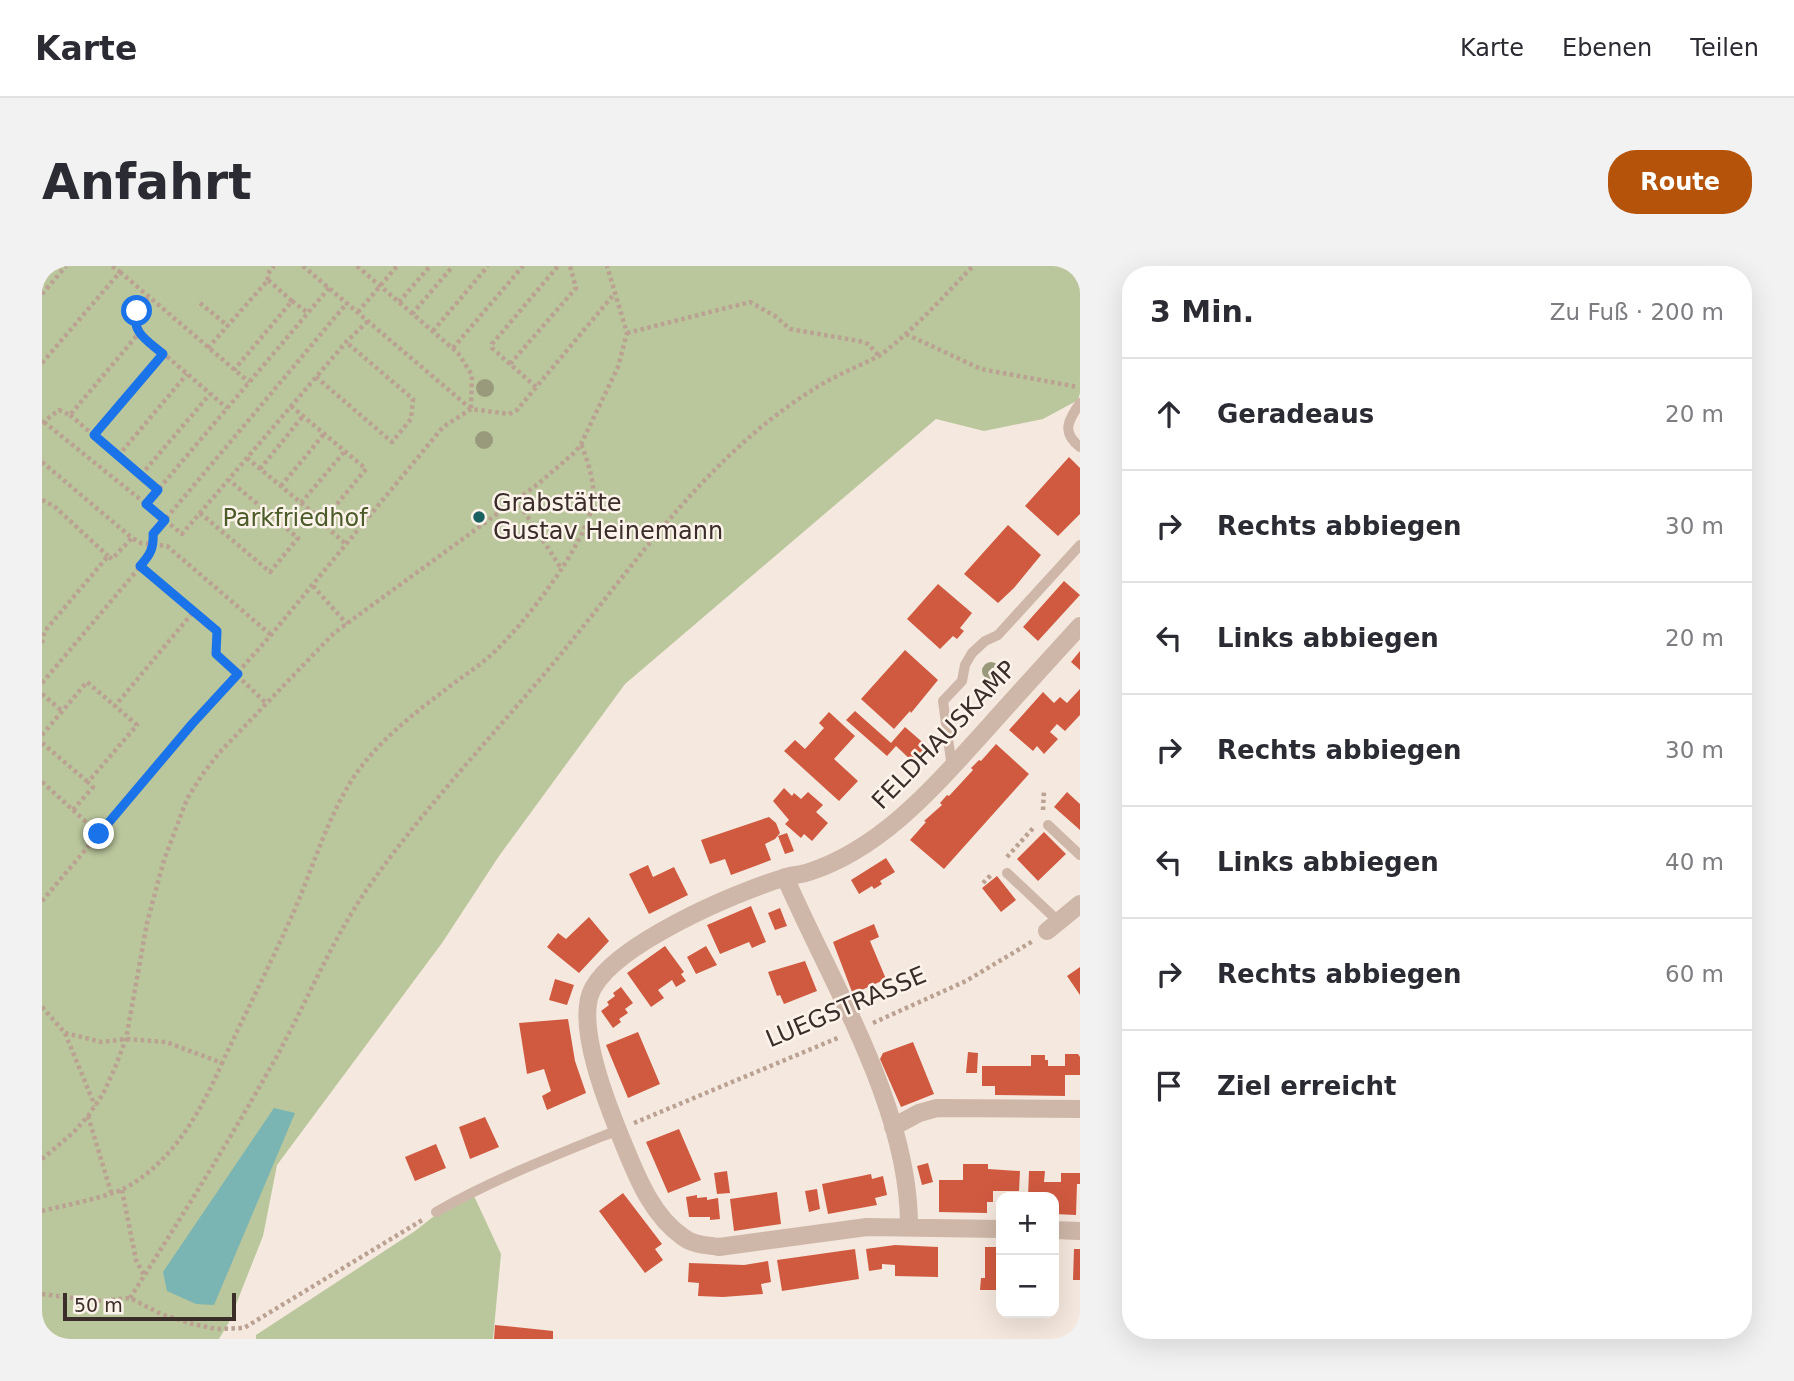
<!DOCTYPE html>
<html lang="de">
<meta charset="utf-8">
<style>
:root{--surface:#fff;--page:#f2f2f3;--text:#2b2b33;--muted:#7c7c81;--line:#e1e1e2;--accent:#b45309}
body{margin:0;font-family:"DejaVu Sans",sans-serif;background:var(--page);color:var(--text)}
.controls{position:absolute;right:21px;bottom:21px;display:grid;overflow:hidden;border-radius:14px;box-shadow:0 7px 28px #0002}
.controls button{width:63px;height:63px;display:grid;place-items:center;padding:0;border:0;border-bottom:2px solid var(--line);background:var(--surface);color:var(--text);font:35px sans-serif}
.scale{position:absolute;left:21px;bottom:18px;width:173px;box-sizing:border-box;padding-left:7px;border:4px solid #3b2d29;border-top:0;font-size:19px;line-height:24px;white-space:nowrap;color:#3b2d29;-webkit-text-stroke:5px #fcf3eb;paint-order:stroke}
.stop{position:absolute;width:21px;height:21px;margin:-16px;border:5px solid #1a73e8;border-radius:50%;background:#fff}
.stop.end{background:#1a73e8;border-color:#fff;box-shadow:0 2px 7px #0008}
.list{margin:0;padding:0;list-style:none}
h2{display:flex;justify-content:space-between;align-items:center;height:91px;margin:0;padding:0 28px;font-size:30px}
h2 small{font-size:23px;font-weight:400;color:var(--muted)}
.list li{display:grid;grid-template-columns:46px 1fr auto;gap:21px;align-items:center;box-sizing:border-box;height:112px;padding:0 28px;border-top:2px solid var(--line)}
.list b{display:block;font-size:26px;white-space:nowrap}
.list em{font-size:23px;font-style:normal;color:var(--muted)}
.icon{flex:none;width:38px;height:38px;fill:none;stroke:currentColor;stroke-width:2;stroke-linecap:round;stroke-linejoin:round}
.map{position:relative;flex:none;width:1038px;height:1073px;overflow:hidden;border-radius:28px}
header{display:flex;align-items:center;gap:42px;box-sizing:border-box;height:98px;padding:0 35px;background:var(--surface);border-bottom:2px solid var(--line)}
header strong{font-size:33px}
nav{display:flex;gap:38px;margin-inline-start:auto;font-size:24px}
.intro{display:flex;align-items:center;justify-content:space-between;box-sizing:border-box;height:168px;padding:0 42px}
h1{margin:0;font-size:49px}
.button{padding:18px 32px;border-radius:28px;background:var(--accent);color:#fff;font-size:24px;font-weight:700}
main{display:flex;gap:42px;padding:0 42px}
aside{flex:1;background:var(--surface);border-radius:28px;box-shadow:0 7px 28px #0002}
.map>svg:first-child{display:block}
</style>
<header>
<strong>Karte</strong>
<nav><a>Karte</a><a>Ebenen</a><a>Teilen</a></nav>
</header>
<div class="intro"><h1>Anfahrt</h1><a class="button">Route</a></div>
<main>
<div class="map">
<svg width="1038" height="1073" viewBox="0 0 1038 1073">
<rect width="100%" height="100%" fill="#f5e8de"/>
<path fill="#bac69c" d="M0,0h1038v127l-2,7 -35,19 -59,12 -48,-12 -311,265 -126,172 -57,87 -165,222 -14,71 -34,86 -10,17h-177z
M432,930l27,58 -8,85h-237v-4l159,-104 23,-18z"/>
<path fill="#7ab5b4" d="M232,842l21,5 -81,192 -18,-1 -29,-13 -4,-19z"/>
<path fill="#d05a40" d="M1027,191l11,11v46l-22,22 -33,-30z
M966,259l33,30 -27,33 -16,15 -34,-29z
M1022,315l16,14 -42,46 -15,-14z
M896,318l34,29 -12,15 4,3 -7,8 -4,-3 -13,13 -33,-30z
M863,384l33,30 -27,33 -1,-2 -16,18 -33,-30z
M1038,385v19l-9,-8z
M1038,423v26l-15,16 -8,-7 -7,8 8,7 -14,15 -7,-8 -4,5 -24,-21 34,-38 11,11 6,-6 7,6z
M813,445l36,32 14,-16 23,20 -14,16 -18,-17 -9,10 -41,-36z
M787,446l26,24 -21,23 24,22 -19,20 -55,-50 11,-11 10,9 19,-21 -5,-5z
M954,478l33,30 -85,95 -34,-29 16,-18 -2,-1 18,-16 -2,-2 7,-8 2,1 24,-26 -2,-2 8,-8 2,1z
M742,522l8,8 2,-3 7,6 7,-7 15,13 -7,7 12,11 -16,18 -8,-7 -3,4 -16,-14 4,-4 -16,-19z
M1025,526l13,12v26l-26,-23z
M727,551l7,6 4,10 -5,6 -10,5 6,16 -40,15 -6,-16 -15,5 -9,-24z
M1002,566l22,22 -28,27 -21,-22z
M745,567l7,18 -9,3 -7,-18z
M844,592l9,14 -15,9 2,3 -8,5 -2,-3 -13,8 -8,-14z
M606,599l5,12 21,-10 14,28 -39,19 -20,-40z
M955,610l19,24 -15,12 -19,-24z
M709,640l15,36 -14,6 -3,-6 -29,12 -13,-29z
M738,642l7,18 -12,4 -7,-17z
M547,651l20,24 -30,32 -32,-26 11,-14 8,6z
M832,658l5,13 -9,4 16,38 -31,14 -3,-1 -19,-50z
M623,680l19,26 -3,2 5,7 -10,6 -4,-7 -14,10 6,8 -13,9 -24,-34z
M664,680l11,19 -21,9 -9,-17z
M763,695l12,30 -33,13 -4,-9 -3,1 -9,-24z
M1038,701v28l-13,-19z
M513,713l19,6 -7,20 -18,-5z
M579,721l12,16 -8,6 3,4 -9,6 2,3 -8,6 -12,-17 8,-6 -2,-3 8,-6 -2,-3z
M526,753l7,42 11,32 -39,17 -5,-14 9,-5 -7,-22 -17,5 -8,-51z
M596,766l22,52 -32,14 -22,-53z
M871,776l21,52 -33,13 -21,-48 3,-6z
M926,786l10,1 -1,20h-11z
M1023,788h13l2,3v18h-15v21l-70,-1v-9h-13v-20h49v-11h14v5h3v6h17z
M443,851l14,30 -29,12 -11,-32z
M637,863l22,51 -33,13 -22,-51z
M394,878l10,24 -31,13 -10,-24z
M886,897l5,19 -11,3 -5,-19z
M921,898h25v5l32,2 -1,20h-26v11h-6v11l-48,-1v-32h24z
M685,905l3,22 -13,1 -3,-21z
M987,905h16l-1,11h17v-9h19v11h-3l-1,31 -22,-1v-17h-26z
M829,908l1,5 11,-3 4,19 -12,3 2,7 -49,9 -6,-30z
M775,923l3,20 -11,3 -4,-21z
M735,926l4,32 -47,7 -4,-32z
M581,927l39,51 -7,5 8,11 -18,13 -46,-62z
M655,929v3l10,-1v3l11,-2 2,21 -10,1v-3h-21l-3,-20z
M853,979l43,2v30l-43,-1v-11l-13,-1v5l-13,2 -3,-22z
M943,981h16l-2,43h-19l1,-12h4z
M813,983l4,30 -77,12 -5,-31z
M1032,983h6v31h-7z
M726,995l3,21 -10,2 2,10 -40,3 -25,-1 1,-13 -11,-1 1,-19 55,2z
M453,1059l58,6v8h-59z"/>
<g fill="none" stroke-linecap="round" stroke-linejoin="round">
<path stroke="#baa192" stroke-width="4.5" stroke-dasharray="3.5 3.5" stroke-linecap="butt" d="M261,0l168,143 38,5 8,-4 98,-117
M315,0l101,87 14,22 -1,33
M78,6l129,110
M226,14l-1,-5 7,-9
M287,22l-183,216 36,30 164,-192 22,-21
M0,28l24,-28
M106,32c-10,11 -16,18 -12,32l91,78
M250,35l16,12
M357,36l31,-36
M158,37l28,23
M316,46l39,-46
M370,48l41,-48
M391,65l55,-65
M585,67l123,-31 25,14 15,13 69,12 9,3 11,12
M864,68l75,35 97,18
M166,82l60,-68 24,21 -58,69
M411,82l70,-82
M0,97l78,-91 -8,-6
M468,98l-18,-16v-4l66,-78
M274,111l76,65 19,-23 2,-20 -67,-57
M494,121l-26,-23 66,-76 -6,-22
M249,140l75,63 -43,52
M28,149l88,75
M2,156l102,82
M0,157l17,-13 11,5 69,-82
M52,169l69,-81
M76,190l69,-82
M205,192l76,63 7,9 16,14
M0,196l90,76 9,5 26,3 104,89
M218,203l43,-53
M99,209l69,-81
M239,220l43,-52
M474,233l45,69
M0,234l12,6 54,50
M259,237l44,-52
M158,247l70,59 28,-34 -69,-58
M98,300l77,65 -1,24 50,48
M271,320l34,38
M0,377l2,-11 64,-76 4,3 20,-21
M0,417l108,-128 4,-10 -1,-11 194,-231
M0,428l20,17
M0,469l45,-53 28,24
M0,477l46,39
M0,516l31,28 20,-23 -5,-5 49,-57 -22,-19 79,-95
M31,544l26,24
M1001,544l1,-20
M965,591l27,-30
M941,617l9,-9
M0,635l150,-177 79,-89 172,-208 28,-18
M0,741l23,26 30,73
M831,757l93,-42 67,-40
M23,767l37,9 24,-3 40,3 56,21c24,-51 50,-102 73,-154 18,-42 31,-87 55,-126 24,-39 63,-69 99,-96 14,-11 29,-20 42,-32 32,-29 96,-111 102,-154 2,-19 -5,-39 -12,-57
M46,850l23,76
M592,857l206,-86
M0,893l31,-26 15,-17 15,-22 11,-24 12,-31 21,-116 17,-63 23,-61 15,-24 17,-22 115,-120 204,-149 37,-32 6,-8 37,-77 9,-34 -20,-67
M80,924l14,70 8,15
M0,945c20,-5 66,-14 83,-23 48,-26 76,-77 97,-125
M0,1028l54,7 34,-3 31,16 28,9 27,6 28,-1 180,-109
M88,1032c49,-77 98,-155 143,-235 31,-55 55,-115 90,-168 59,-86 132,-161 198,-241 78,-95 147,-199 253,-265 20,-13 43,-22 65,-33 35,-26 64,-59 94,-90"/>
<path stroke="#ceb7a8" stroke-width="10" d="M1038,137c-12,18 -19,29 0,44
M910,502l-9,-67 19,-20 3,-16 7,-12 13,-12 13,-6 82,-90
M1006,559l32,30
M965,607l51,48
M394,946c58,-33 120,-57 182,-82"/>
<path stroke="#ceb7a8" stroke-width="18" d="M743,611c46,106 125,232 124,350
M1005,665l33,-27
M851,861l26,-14 18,-5 143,1
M959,963l-134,-2 -148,20c-12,-2 -26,-2 -36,-10 -29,-20 -44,-55 -57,-87 -15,-36 -53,-126 -33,-162 25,-45 141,-95 190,-110 8,-3 17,-3 26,-6 73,-24 125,-85 175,-140 32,-36 64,-71 96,-106
M1012,964l26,1"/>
</g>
<g fill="#989a7b">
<circle cx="443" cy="122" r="9"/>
<circle cx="442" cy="174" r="9"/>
<circle cx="949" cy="405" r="9"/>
</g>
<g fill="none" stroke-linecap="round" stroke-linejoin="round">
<path stroke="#1a73e8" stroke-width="9" d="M57,568l93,-110 46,-50 -22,-20 1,-23 -77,-65c10,-11 14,-18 13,-32l12,-14 -19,-16 12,-14 -64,-55 69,-81c-15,-13 -33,-22 -26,-43"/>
</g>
<circle fill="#1a6060" stroke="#fcf3eb" stroke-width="2.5" cx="437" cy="251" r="7"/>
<g text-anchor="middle" stroke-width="5" stroke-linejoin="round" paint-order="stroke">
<g font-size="24" fill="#3b2d29" stroke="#fcf3eb" text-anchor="start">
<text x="451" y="245">Grabstätte<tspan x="451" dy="28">Gustav Heinemann</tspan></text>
</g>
<g font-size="24" fill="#4c5b2a" stroke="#fcf3eb">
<text x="253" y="260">Parkfriedhof</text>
</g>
<g font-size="24" fill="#3b2d29" stroke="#fcf3eb">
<text transform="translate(902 469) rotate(-46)" y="8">FELDHAUSKAMP</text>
<text transform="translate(804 741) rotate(-23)" y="8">LUEGSTRASSE</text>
</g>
</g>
</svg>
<div class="controls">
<button>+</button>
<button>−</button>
</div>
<div class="scale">50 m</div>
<div class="stop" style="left:95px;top:45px"></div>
<div class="stop end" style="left:57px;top:568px"></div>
</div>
<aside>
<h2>3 Min.<small>Zu Fuß · 200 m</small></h2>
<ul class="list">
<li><svg class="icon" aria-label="ahead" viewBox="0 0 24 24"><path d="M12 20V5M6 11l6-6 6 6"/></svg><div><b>Geradeaus</b></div><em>20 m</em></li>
<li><svg class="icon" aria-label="right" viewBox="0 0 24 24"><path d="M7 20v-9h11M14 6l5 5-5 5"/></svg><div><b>Rechts abbiegen</b></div><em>30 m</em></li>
<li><svg class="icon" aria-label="left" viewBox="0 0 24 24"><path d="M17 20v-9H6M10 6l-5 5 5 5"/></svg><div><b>Links abbiegen</b></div><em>20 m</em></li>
<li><svg class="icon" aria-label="right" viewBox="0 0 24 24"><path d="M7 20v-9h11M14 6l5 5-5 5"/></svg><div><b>Rechts abbiegen</b></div><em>30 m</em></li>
<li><svg class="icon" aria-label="left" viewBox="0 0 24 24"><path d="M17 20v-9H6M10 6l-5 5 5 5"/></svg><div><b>Links abbiegen</b></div><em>40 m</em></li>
<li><svg class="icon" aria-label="right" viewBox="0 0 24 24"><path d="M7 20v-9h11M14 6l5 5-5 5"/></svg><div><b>Rechts abbiegen</b></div><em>60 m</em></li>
<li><svg class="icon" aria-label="arrive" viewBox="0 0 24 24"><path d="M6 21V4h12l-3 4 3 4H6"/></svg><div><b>Ziel erreicht</b></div></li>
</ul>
</aside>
</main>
